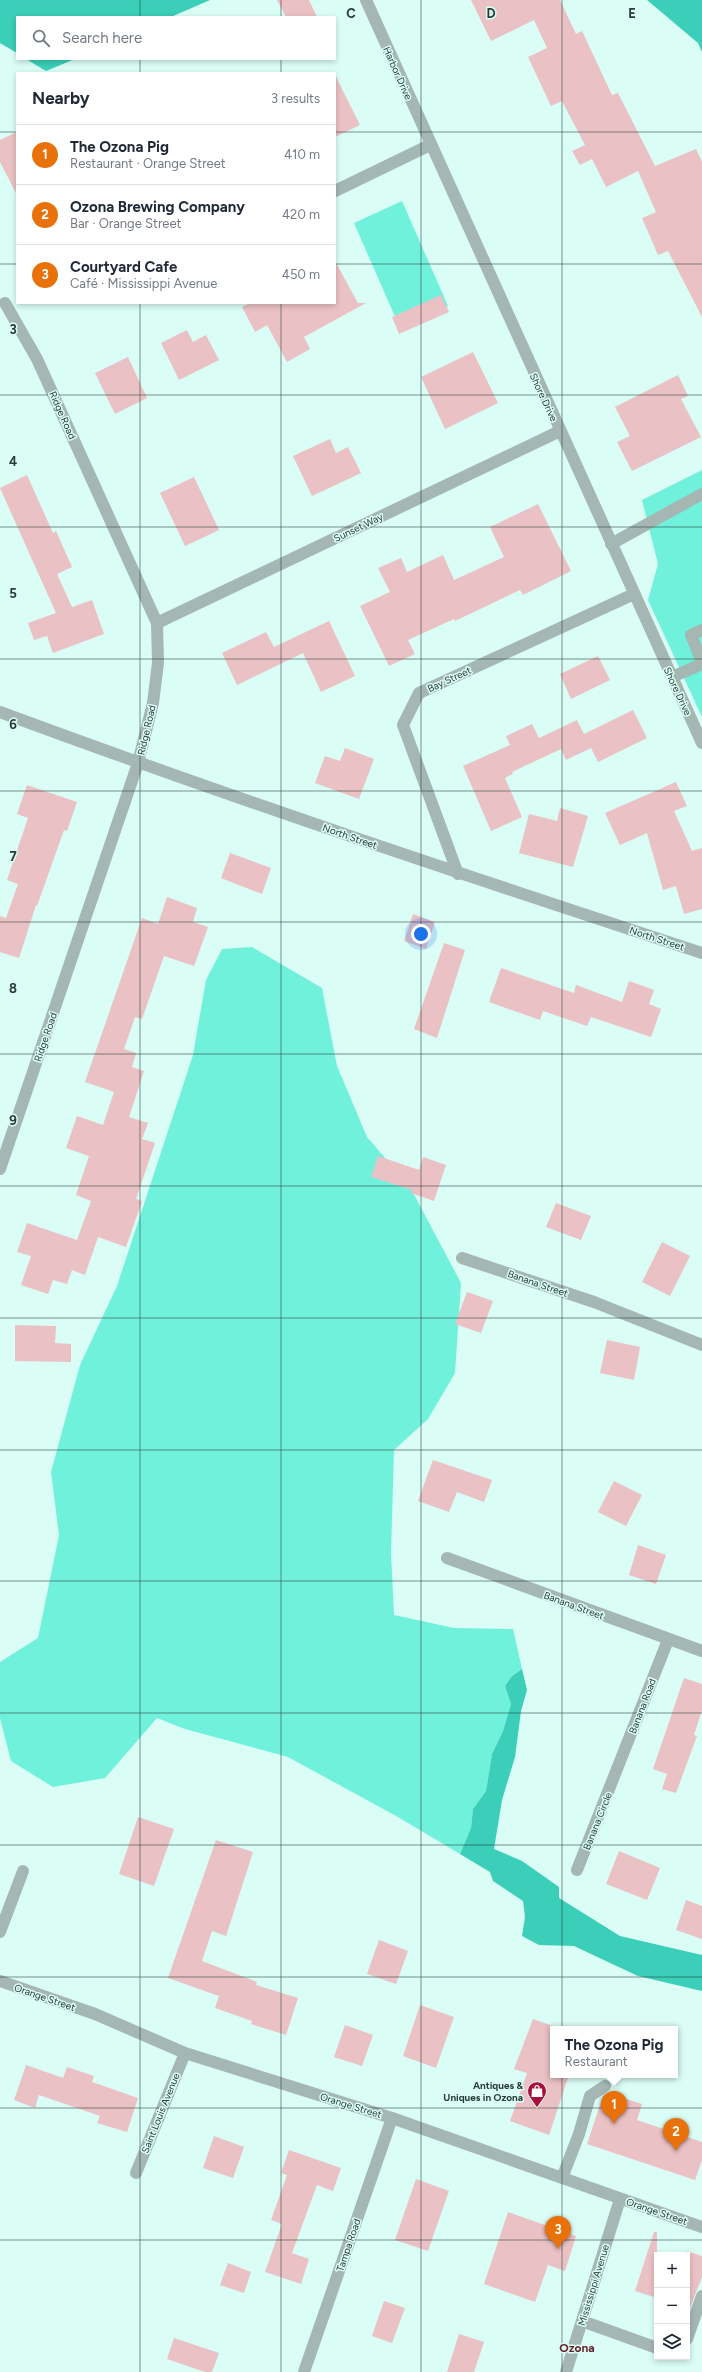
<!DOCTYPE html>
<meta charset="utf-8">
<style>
:root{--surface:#fff;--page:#f6f6f7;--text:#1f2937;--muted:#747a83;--line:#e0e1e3;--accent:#b45309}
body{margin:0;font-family:Figtree,sans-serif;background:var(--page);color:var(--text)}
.controls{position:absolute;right:12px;bottom:12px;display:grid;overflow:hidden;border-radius:0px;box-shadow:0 2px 6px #0003}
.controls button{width:36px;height:36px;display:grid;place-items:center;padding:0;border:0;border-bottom:1px solid var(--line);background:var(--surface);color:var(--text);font:20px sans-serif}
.you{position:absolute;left:421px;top:934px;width:14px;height:14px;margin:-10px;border:3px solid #fff;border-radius:50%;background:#1a73e8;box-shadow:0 0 0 6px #1a73e833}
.badge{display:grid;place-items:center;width:26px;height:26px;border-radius:50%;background:var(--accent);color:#fff;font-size:13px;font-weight:700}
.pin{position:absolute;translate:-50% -33px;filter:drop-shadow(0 1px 2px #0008)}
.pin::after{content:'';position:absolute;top:21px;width:14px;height:12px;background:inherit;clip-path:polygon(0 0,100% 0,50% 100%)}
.popup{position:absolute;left:550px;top:2026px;width:128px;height:52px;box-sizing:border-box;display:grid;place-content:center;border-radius:0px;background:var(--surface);filter:drop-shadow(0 1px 3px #0005);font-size:13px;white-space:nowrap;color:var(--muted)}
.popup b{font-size:15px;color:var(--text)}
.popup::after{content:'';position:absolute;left:50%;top:100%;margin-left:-8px;border:8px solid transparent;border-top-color:var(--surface)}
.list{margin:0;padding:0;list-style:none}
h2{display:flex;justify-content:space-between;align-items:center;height:52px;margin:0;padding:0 16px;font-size:17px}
h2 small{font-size:13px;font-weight:400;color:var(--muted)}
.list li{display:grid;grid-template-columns:26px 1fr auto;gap:12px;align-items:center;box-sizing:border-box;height:60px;padding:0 16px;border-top:1px solid var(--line)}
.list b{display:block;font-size:15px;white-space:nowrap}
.list p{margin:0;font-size:13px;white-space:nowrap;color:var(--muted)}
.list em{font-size:13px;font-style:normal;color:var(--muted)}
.icon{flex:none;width:22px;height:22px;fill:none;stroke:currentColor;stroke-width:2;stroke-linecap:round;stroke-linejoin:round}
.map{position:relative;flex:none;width:702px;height:2372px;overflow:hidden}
.search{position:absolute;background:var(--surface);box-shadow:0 2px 6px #0003;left:16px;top:16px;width:320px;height:44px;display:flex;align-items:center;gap:10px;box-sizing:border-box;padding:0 14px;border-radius:0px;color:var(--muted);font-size:15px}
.panel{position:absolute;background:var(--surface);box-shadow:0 2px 6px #0003;left:16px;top:72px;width:320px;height:232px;border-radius:0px}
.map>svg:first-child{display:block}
</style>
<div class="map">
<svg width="702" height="2372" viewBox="0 0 702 2372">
<rect width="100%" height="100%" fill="#dafdf5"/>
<path fill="#70f1dc" d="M402,201l46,105 -48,22 -46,-105z
M702,470v247l-54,-117 10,-36 -16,-64z
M252,947l70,41 15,78 30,71 43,50 51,96 -6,90 -27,46 -34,31 -3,103 3,62 60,13 59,1 9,40 -10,7 -7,10 6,18 -8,27 -11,23 -6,37 -13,18 -2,19 -11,26 -62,-37 -110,-60 -103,-28 -28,-11 -52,60 -52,9 -42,-26 -11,-43v-56l38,-24 21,-103 -8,-63 29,-107 37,-79 76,-231 13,-75 16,-31z"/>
<path fill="#3bceb8" d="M0,0h210l-39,17h-154v36l-17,-10z
M647,0h55v52l-4,-9z
M26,59h49l-29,12z
M522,1669l5,21 -6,21 -6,46 -13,43 -8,49 28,12 37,26v11l61,38 82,19v36l-64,-15 -64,-30 -35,-1 -17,-9 3,-19 -2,-16 -30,-20 -3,-9 -30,-18 11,-26 2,-19 13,-18 6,-37 11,-23 8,-27 -6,-18 7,-10z"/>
<path fill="#eac1c4" d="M277,0h32l8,17h-31z
M471,0h89l16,34 6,-3 30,64 6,-2 37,73 41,-17 6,13v155l-34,-66 -10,4 -16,-37 14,-6 -18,-41 -32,16 -14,-28 -12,6 -8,-14 13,-6 -23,-44 -11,5 -23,-49 19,-9 -13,-28 -43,21z
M335,75l25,50 -25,12z
M17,132v63l-17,-33v-22z
M335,261l23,42h8l-62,34 6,12 -23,13 -20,-37 -12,7 -13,-25 8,-4h85z
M441,295l8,17 -50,22 -7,-17z
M187,330l6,12 13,-7 13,25 -40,20 -18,-37z
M473,352l25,51 -53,26 -24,-52z
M128,357l19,41 -32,16 -20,-41z
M678,375l10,21 -7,3 20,38 -69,34 -15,-29 13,-6 -15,-29z
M330,439l6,14 12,-6 13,26 -49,23 -19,-40z
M27,475l26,58 3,-2 16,36 -15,7 15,33 20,-7 12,34 -51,19 -6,-17 -13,4 -6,-17 28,-10 -56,-125z
M194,477l25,53 -34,16 -25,-53z
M538,504l33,67 -48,24 -3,-5 -65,31 -1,-2 -46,21 7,14 -26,12 -29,-60 30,-14 -12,-24 23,-10 6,14 36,-17 11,25 50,-23 -14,-30z
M329,621l26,55 -34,16 -18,-39 -66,32 -15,-32 44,-21 8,15z
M598,656l12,24 -39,19 -11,-25z
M633,710l14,28 -49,24 -7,-14 -25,12 -5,-11 -49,23 1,2 -8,4 17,39 -31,14 -28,-65 47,-21 -4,-9 26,-12 7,14 38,-18 7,14z
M345,748l29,11 -15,40 -44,-16 10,-27 15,5z
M676,782l11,24 -13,5 18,40 10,-3v61l-18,5 -8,-28 -13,4 -16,-57 -27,12 -15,-32z
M27,785l50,17 -10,29 -3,-1 -27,76 -1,-1 -17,53 -19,-6v-36l6,2 12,-34 -11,-4 21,-62 -11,-4z
M560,808l28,8 -15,51 -54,-14 10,-39 28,7z
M230,853l41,15 -9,26 -41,-16z
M167,897l30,11 -4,14 15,5 -14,39 -30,-10 -22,63 -7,-2 -11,32 12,4 -4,14 12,4 -15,46 19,6 -6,16 13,4 -19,56 6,2 -16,46 -28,-10 -13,38 -13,-5 -5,14 -14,-4 -5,14 -27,-9 10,-29 -14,-4 10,-29 50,17 14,-39 -15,-6 13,-39 -23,-8 11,-32 26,9 11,-33 -29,-10 57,-164 16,6z
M413,914l22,8 -9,27 -22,-8z
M444,943l21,7 -28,88 -23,-9z
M501,968l73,25 2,-8 46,17 7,-21 25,9 -5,14 12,5 -10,28 -60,-20 -4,9 -44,-15 -3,9 -51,-18z
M378,1156l41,14 4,-13 23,8 -12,36 -23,-8 1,-3 -41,-13z
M556,1203l35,13 -10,24 -35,-13z
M662,1242l28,14 -20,40 -28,-14z
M467,1292l26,9 -12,32 -26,-9z
M15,1325l41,1 -1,17 16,1v18l-56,-1z
M607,1340l33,7 -6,33 -34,-7z
M433,1460l59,20 -8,22 -27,-10 -8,20 -31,-11z
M614,1481l28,14 -16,31 -28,-14z
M638,1545l28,10 -10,29 -27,-9z
M684,1678l18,6v26l-8,25 3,1 -21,57 -14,-4 5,-15 -14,-5z
M138,1817l36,12 -20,57 -35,-12z
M216,1840l37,12 -27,84 -14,-5 -10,30 55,21 -1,3 42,13 -12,37 -35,-11 1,-3 -37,-13 4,-12 -51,-18z
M619,1851l41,17 -13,32 -41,-16z
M686,1900l16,6v33l-26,-9z
M379,1940l29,11 -12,33 -29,-10z
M420,2005l34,12 -18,51 -33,-12z
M533,2019l20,7v49h16l-20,60 -39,-14 17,-48 -13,-4z
M345,2025l28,10 -11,31 -28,-9z
M26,2065l37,13 4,-11 27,9 -2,6 46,16 -11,34 -30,-9 3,-7 -61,-21 -4,13 -21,-8z
M608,2093l34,11 -5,16 65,22v18l-7,20 -108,-36 16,-48z
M214,2136l30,11 -11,31 -30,-10z
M289,2150l52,18 -8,23 -16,-6 -25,68 17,6 -8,25 -36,-12 17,-48 -11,-4 16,-45 -6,-2z
M416,2179l33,12 -21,60 -33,-11z
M508,2212l68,24 -11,35 -17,-6 -13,37 -51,-18z
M654,2232h3v66l-22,-7z
M687,2251l15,5v21l-14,36z
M228,2263l23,9 -7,21 -24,-8z
M384,2301l21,7 -13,35 -20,-7z
M459,2334l25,8 -10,30h-27z
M174,2338l45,15 -7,19h-7l-38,-13z"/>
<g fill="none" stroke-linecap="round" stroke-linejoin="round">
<path stroke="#a5b7b3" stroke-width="12" d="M366,0l336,743
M335,191l95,-46
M611,544l91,-50
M157,623l403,-192
M702,630l-11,5 11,27
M672,677l30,-13
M0,712c232,86 467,164 702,241
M458,874l-55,-149 16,-32 215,-99
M0,1169l138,-406 15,-60 5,-40 -1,-40 -120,-264 -32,-56
M462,1258l132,44 108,43
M447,1558l255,93
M577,1870l91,-230
M0,1932l23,-61
M0,1981l95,33 90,39 207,65 310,109
M136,2173l49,-120
M562,2178l17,-44 11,-38 15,-10
M582,2321l75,27
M687,2339l15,-43
M304,2372l88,-254
M566,2372l54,-173"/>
</g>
<path fill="none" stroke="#2a3b37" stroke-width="1" stroke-opacity="0.55" d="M140,0v17M281,0v17M421,0v2372M562,0v2372M140,59v14M281,59v14M0,132h17M335,132h367M0,264h17M335,264h367M140,303v2069M281,303v2069M0,395h702M0,527h702M0,659h702M0,791h702M0,922h702M0,1054h702M0,1186h702M0,1318h702M0,1450h702M0,1581h702M0,1713h702M0,1845h702M0,1977h702M0,2108h702M0,2240h702"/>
<defs>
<symbol id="shop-pin" viewBox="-11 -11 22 30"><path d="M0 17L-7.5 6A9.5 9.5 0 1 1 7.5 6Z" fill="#a70f3c" stroke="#dafdf5"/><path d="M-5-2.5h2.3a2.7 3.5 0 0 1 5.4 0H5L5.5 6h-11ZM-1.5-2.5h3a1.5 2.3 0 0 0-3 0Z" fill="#fff"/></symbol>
</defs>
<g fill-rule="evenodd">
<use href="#shop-pin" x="526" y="2080" width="22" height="30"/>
</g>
<g text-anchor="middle" stroke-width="3" stroke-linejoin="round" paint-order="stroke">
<g font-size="10" fill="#2a3b37" stroke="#dafdf5">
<text transform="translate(398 73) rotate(66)" y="4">Harbor Drive</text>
<text transform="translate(544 397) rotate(65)" y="4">Shore Drive</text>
<text transform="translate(63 415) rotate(66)" y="4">Ridge Road</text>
<text transform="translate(358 527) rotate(-26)" y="4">Sunset Way</text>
<text transform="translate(449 679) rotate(-25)" y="4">Bay Street</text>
<text transform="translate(678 691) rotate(65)" y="4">Shore Drive</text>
<text transform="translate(146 730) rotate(-77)" y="4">Ridge Road</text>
<text transform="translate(350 836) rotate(19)" y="4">North Street</text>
<text transform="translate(657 938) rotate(18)" y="4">North Street</text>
<text transform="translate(45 1037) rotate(-71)" y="4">Ridge Road</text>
<text transform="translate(538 1283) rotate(19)" y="4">Banana Street</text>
<text transform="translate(574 1605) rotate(20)" y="4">Banana Street</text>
<text transform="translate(642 1706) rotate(-69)" y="4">Banana Road</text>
<text transform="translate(597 1821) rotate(-68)" y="4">Banana Circle</text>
<text transform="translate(45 1997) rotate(19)" y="4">Orange Street</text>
<text transform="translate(351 2105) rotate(17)" y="4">Orange Street</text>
<text transform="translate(160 2113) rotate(-68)" y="4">Saint Louis Avenue</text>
<text transform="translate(657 2211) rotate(19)" y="4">Orange Street</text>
<text transform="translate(348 2245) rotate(-71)" y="4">Tampa Road</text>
<text transform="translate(593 2285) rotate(-73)" y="4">Mississippi Avenue</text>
</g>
<g font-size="10" font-weight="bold" fill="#2a3b37" stroke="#dafdf5" text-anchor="end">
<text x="523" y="2089">Antiques &amp;<tspan x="523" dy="12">Uniques in Ozona</tspan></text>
</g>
<g font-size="12" font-weight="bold" fill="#651f2c" stroke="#dafdf5">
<text x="577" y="2352">Ozona</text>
</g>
</g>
<g font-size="13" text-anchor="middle" font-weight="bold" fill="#2a3b37" stroke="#dafdf5" stroke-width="3" stroke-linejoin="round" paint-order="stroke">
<text x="351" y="18">C</text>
<text x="491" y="18">D</text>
<text x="632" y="18">E</text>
<text x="13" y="334">3</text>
<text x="13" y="466">4</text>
<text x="13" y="598">5</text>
<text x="13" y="729">6</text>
<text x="13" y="861">7</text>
<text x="13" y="993">8</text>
<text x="13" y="1125">9</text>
</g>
</svg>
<div class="controls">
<button>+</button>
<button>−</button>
<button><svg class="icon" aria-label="layers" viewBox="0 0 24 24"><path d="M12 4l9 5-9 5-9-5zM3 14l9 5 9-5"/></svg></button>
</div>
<div class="you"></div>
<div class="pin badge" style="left:614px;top:2124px;background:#e8710a">1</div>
<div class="popup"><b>The Ozona Pig</b>Restaurant</div>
<div class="pin badge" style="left:676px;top:2151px;background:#e8710a">2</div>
<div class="pin badge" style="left:558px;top:2249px;background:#e8710a">3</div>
<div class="search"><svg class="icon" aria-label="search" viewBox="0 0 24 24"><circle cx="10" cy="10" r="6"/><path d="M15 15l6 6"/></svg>Search here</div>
<section class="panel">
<h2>Nearby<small>3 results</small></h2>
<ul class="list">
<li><span class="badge" style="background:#e8710a">1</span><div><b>The Ozona Pig</b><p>Restaurant · Orange Street</p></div><em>410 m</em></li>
<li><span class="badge" style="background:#e8710a">2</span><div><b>Ozona Brewing Company</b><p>Bar · Orange Street</p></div><em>420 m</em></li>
<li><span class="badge" style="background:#e8710a">3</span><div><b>Courtyard Cafe</b><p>Café · Mississippi Avenue</p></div><em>450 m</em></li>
</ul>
</section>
</div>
